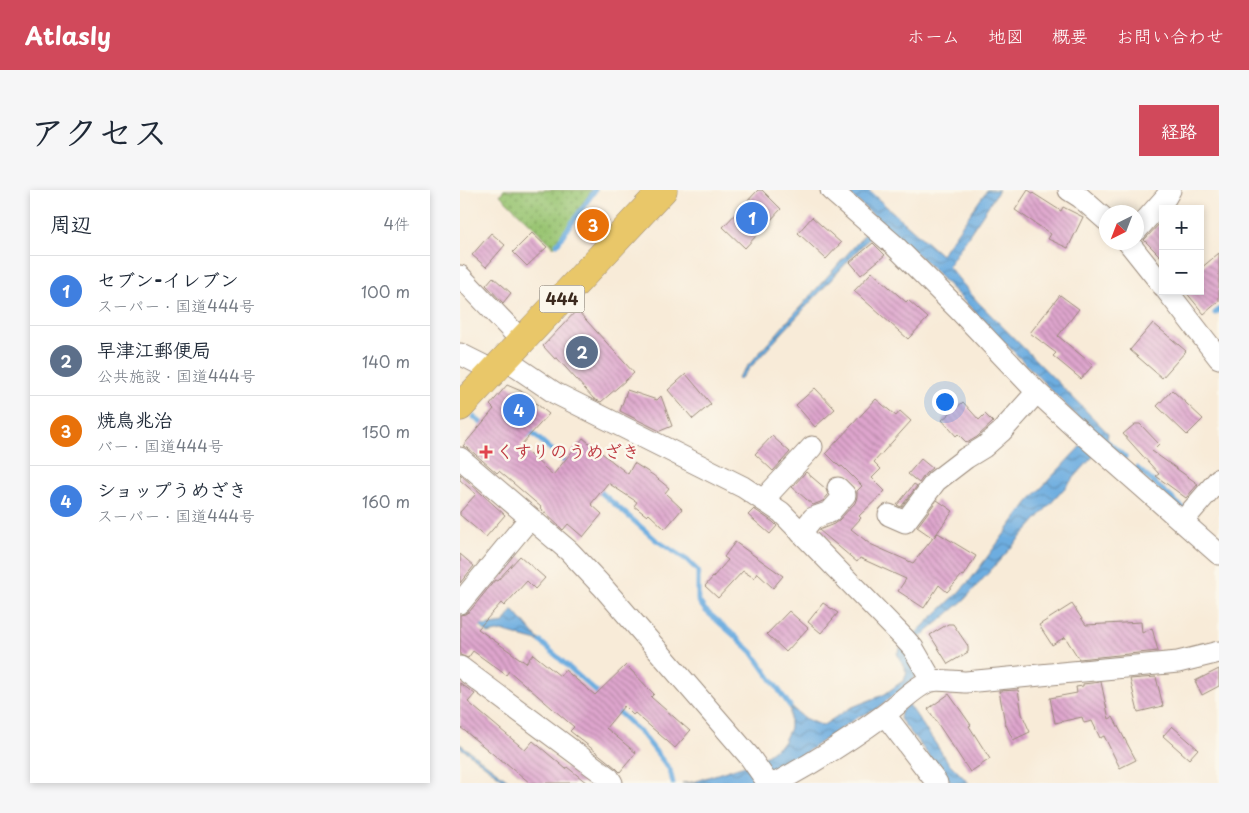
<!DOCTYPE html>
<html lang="ja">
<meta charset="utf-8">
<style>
:root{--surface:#fff;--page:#f6f6f7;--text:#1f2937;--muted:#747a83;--line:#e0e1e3;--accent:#d1495b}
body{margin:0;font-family:"Playpen Sans","Klee One",sans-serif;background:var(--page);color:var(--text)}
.controls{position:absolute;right:15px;top:15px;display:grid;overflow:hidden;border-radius:0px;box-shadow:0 2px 8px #0003}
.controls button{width:45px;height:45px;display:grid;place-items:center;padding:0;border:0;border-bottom:1px solid var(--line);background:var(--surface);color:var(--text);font:25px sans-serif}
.compass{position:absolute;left:639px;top:15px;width:45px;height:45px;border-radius:50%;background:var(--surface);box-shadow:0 2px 8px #0003;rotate:222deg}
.you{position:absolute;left:484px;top:211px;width:18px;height:18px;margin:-12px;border:4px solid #fff;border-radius:50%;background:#1a73e8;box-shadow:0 0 0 8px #1a73e833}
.badge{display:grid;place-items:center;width:32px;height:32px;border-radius:50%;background:var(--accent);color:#fff;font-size:16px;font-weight:700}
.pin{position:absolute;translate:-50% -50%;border:2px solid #fff;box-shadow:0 1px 5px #0006}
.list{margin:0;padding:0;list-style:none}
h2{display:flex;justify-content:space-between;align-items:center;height:65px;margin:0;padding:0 20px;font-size:21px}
h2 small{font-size:16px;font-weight:400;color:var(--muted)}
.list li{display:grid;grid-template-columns:32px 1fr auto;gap:15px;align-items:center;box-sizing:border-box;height:70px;padding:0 20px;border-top:1px solid var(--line)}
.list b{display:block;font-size:19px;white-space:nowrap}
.list p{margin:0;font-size:16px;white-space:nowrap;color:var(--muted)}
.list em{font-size:16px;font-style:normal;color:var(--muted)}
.map{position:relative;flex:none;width:759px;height:593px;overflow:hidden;border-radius:0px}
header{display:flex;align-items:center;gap:30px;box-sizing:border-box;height:70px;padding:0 25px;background:var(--accent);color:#fff}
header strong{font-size:24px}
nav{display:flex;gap:28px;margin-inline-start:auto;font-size:18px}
.intro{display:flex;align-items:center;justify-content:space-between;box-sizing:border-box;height:120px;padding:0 30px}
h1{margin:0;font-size:35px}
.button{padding:12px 22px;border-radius:0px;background:var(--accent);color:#fff;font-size:18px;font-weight:700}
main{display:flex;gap:30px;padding:0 30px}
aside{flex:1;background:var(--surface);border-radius:0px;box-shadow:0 2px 8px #0003}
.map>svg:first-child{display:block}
</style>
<header>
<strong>Atlasly</strong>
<nav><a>ホーム</a><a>地図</a><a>概要</a><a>お問い合わせ</a></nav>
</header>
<div class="intro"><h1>アクセス</h1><a class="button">経路</a></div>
<main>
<aside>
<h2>周辺<small>4件</small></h2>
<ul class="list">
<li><span class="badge" style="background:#3f7fe0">1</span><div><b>セブン-イレブン</b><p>スーパー · 国道444号</p></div><em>100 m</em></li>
<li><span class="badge" style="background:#5c6f8a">2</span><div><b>早津江郵便局</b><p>公共施設 · 国道444号</p></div><em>140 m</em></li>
<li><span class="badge" style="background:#e8710a">3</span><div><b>焼鳥兆治</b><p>バー · 国道444号</p></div><em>150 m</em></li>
<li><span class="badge" style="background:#3f7fe0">4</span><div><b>ショップうめざき</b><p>スーパー · 国道444号</p></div><em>160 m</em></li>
</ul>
</aside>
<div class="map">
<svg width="759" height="593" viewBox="0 0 759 593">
<defs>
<pattern id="grass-dots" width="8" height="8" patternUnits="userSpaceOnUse" patternTransform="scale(1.25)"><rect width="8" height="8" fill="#98c471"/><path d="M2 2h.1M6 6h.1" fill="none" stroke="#7d9f5c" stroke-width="1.8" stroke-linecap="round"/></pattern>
<pattern id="water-waves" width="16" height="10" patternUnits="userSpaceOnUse" patternTransform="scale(1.25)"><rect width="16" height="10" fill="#6dade0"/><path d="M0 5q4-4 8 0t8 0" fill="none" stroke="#5b8db5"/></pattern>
<pattern id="building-back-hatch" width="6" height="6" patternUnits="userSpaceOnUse" patternTransform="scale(1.25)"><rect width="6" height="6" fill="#dea5cd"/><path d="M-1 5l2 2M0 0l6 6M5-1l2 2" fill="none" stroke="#b587a6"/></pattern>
</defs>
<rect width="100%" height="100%" fill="#fbf7ec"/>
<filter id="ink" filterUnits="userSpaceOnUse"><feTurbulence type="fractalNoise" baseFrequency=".02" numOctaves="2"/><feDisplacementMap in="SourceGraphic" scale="10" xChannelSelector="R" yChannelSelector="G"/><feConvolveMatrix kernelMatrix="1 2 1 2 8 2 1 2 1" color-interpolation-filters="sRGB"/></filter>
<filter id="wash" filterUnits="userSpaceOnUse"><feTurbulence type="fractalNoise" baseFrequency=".0096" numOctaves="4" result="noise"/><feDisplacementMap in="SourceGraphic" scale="20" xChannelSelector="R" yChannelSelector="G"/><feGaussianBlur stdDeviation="1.12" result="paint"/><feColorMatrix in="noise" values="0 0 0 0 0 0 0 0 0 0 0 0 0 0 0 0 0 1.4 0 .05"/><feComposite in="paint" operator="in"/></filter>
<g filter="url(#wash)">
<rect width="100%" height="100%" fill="#f8ebd8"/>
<path fill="url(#grass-dots)" stroke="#6a7748" d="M44,0h88l-38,57 -54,-52z"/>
<path fill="url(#water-waves)" stroke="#546c7f" d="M385,0h23l73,65 46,-65h12l-51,76 29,35 131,132 -1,8 -143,159 -49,42 1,34 -7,7 -34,27 -17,7 -55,37 -23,17 -33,12h-65l11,-1 67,-22 23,-17 7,-15v-22l14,12 18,8 28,-18 35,-14 19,-14 3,-7 -10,-20 4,-6 57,-54 13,-14 57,-77 65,-69 -167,-171z
M407,42l4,4 -132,144 -2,-2z
M5,417l19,19 20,-3 9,-13 28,32 -40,-11 -13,3 -25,-25z
M448,513l40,59 21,21h-17l-11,-12 -41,-52 1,-7z
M0,554l52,39h-4l-48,-36z"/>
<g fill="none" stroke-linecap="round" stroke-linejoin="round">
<path stroke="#6dade0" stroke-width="5" d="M97,54l38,-54
M755,123l4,-3
M14,227l13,11
M68,245l3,-3 38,33
M647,251l18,16
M677,278l46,40
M136,298l60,52 31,20 11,11v29l7,10 32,28 15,14 38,54
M735,328l24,21
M81,452l61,55
M154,518l29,27 27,35 3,13"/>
</g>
<g id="blocks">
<path fill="url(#building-back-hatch)" d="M298,0h4l19,19 -36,39 -22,-21z
M568,0l33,21 2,-4 20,10 -15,31 -20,-9 3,-5 -36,-24z
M135,19l14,12 -18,20 -14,-12z
M352,27l29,26 -15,16 -28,-26z
M703,30v39l-19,-19z
M31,43l14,12 -19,22 -14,-12z
M72,43l15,14 -20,19 -14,-14z
M413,53l12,12 -24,20 -11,-13z
M759,63v48l-15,13 -19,-23h15v-22z
M412,82l34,30 2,-2 20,18 -20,21 -54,-48z
M33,87l18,16 -8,10 -17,-18z
M600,105l19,14 -21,27 35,29 -12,14 -28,-23 3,-3 -26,-20z
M117,120l57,63 -33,29 -7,-3 -37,-41 -2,1 -12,-13z
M693,133l33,28 -24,27 -32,-28z
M226,184l25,30 -18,15 -25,-29z
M47,195l14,6 28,23 -29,32 33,29 30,-37 45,36 6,-11 19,12 16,13 -4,5 17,16 -17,20 -16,-15 -2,2 -13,-10 3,-4 -29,-19 -17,21 11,10 -19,23 -15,-13 -5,6 -23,-22 1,-1 -42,-36 -2,2 -29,-25 -5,-2 31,-37 -4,-4z
M355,198l20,21 -20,18 -19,-22z
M167,200l30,10 4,-4 11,30 -12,5 -40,-20z
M712,200l31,29 -16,16 -30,-29z
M416,209l20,17 4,-5 11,10 -37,41 7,7 -9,9 13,13 -26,25 2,2 -10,11 19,15 43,19 20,-25 -16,-11 20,-27 16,11 -19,26 4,-4 38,23 -12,20 -2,-1 -15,17 -8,-7 -15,23 -26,-17 8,-12 -46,-21 -3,4 -38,-32 15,-6 5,-4 16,-17 2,-6v-6l5,-5 -20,-20 -2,1 -14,-14z
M503,212l16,18 6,-6 8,8 -16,15 -10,6 -9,-9 -2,2 -14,-16z
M675,234h5l19,20 -7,7 46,33 -12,14 -30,-22 3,-2 -36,-40z
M312,246l18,16 -17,19 -18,-17z
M461,269l11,9 -6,5 -7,10 -11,-9z
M346,282l20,17 2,6 -5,6 -10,4 -21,-18z
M0,284l45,41 -19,22 -26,-22v-3l16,-18 -16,-14z
M454,294l3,2 -16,21 -4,-2z
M294,319l19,13 4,4 -7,8 -22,-19z
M275,352l48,34 -10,12 -16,-15 -3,5 -11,-7 -25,27 -13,-12 23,-26 -4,-3z
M0,364l14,12 -14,17z
M60,366l25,22 -10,11 -8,-8 -23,25 -3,-3 -23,26 48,34 7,-9 27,22 5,-6 30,25 31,-30 28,29 -3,3 39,34 -15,17 -40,-35 -2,2 -9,-9 -18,22 30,25 -16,19 -4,-4 -46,-37 4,-4 -65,-56 -3,4 -33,-24 -5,7 -8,-3v-40l5,-1 5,-3 25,-31 2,1z
M363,413l15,10 -17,20 -13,-11z
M612,414l14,21 55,-3 1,11 10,-5 6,23 -79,8 -14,-22 -13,8 -13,-20z
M329,421l19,17 -22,24 -19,-18z
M488,434h5l15,22v6l-20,12 -18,-29z
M759,479v17l-17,9 -7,-14z
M696,487l7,29 -25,6 -8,-33z
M641,492l8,37 4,-2 23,43 -16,8 -16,-32 -4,2 -8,-17 -8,2 -2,-6 -27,6 -5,-25 27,-5 -1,-6 7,-1v-2z
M0,493l15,11 -7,8 57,48 8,-9 33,28 1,-2 20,16h-57l-24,-20 -1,1 -45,-37z
M558,500l4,24 8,18 -17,8 -8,-17 -6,-32z
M489,504l22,31 -2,1 21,33 -20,13 -42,-63z
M712,536l26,23 -9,10 -26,-23z"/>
</g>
</g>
<g filter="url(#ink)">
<use href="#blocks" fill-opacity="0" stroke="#9a8a7b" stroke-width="1"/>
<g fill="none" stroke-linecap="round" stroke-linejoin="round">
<defs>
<path id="minor" d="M371,0l62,54 65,65 79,83 49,45 133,117
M609,0l11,7 26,23
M676,41l30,-34 4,-7
M668,52l35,44
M0,86l62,65
M707,101l52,67
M0,164l22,11 11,7
M46,168l9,8 40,27 188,94 38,25 123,126 9,10 19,33
M0,268l109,93 33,35 147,170 19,27
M303,310l49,-53
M429,325l16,7 31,-41 30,-23 18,-11 17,-15 36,-40
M722,332l37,-43
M341,343l12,-15 17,-6 15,-17 -7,-7
M0,413l70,-85
M0,477l149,111 3,5
M425,525l52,68
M316,593c37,-20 74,-43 108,-68 13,-9 32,-30 47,-34 8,-2 26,1 35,1l212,-20 41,-10"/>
<path id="highway" d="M0,217l203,-217"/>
</defs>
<use href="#minor" stroke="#9a8a7b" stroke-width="23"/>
<use href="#highway" stroke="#9a8a7b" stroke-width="29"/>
<use href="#minor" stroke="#fff" stroke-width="21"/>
<use href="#highway" stroke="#e9c769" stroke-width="28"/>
</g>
</g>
<path fill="#e0444e" stroke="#fbf7ec" stroke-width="2" d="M23.5 254.5h5v5h5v5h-5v5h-5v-5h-5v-5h5z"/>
<g text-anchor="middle" stroke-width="5" stroke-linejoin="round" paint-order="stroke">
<rect fill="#fbf7ec" stroke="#75685c" stroke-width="1" x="79.5" y="95.5" width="45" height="27" rx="4"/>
<g font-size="16" font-weight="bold" fill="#3b2a1e">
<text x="102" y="115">444</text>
</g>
<g font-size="18" font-weight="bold" fill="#be3a42" stroke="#fbf7ec" text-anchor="start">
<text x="36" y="268">くすりのうめざき</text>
</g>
</g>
</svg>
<div class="controls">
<button>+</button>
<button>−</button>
</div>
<svg class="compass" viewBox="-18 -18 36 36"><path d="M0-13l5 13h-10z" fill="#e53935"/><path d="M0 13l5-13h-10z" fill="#747a83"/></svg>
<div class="you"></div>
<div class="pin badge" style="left:292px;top:28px;background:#3f7fe0">1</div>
<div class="pin badge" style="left:122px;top:162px;background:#5c6f8a">2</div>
<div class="pin badge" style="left:133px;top:35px;background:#e8710a">3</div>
<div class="pin badge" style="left:59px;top:220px;background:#3f7fe0">4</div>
</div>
</main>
